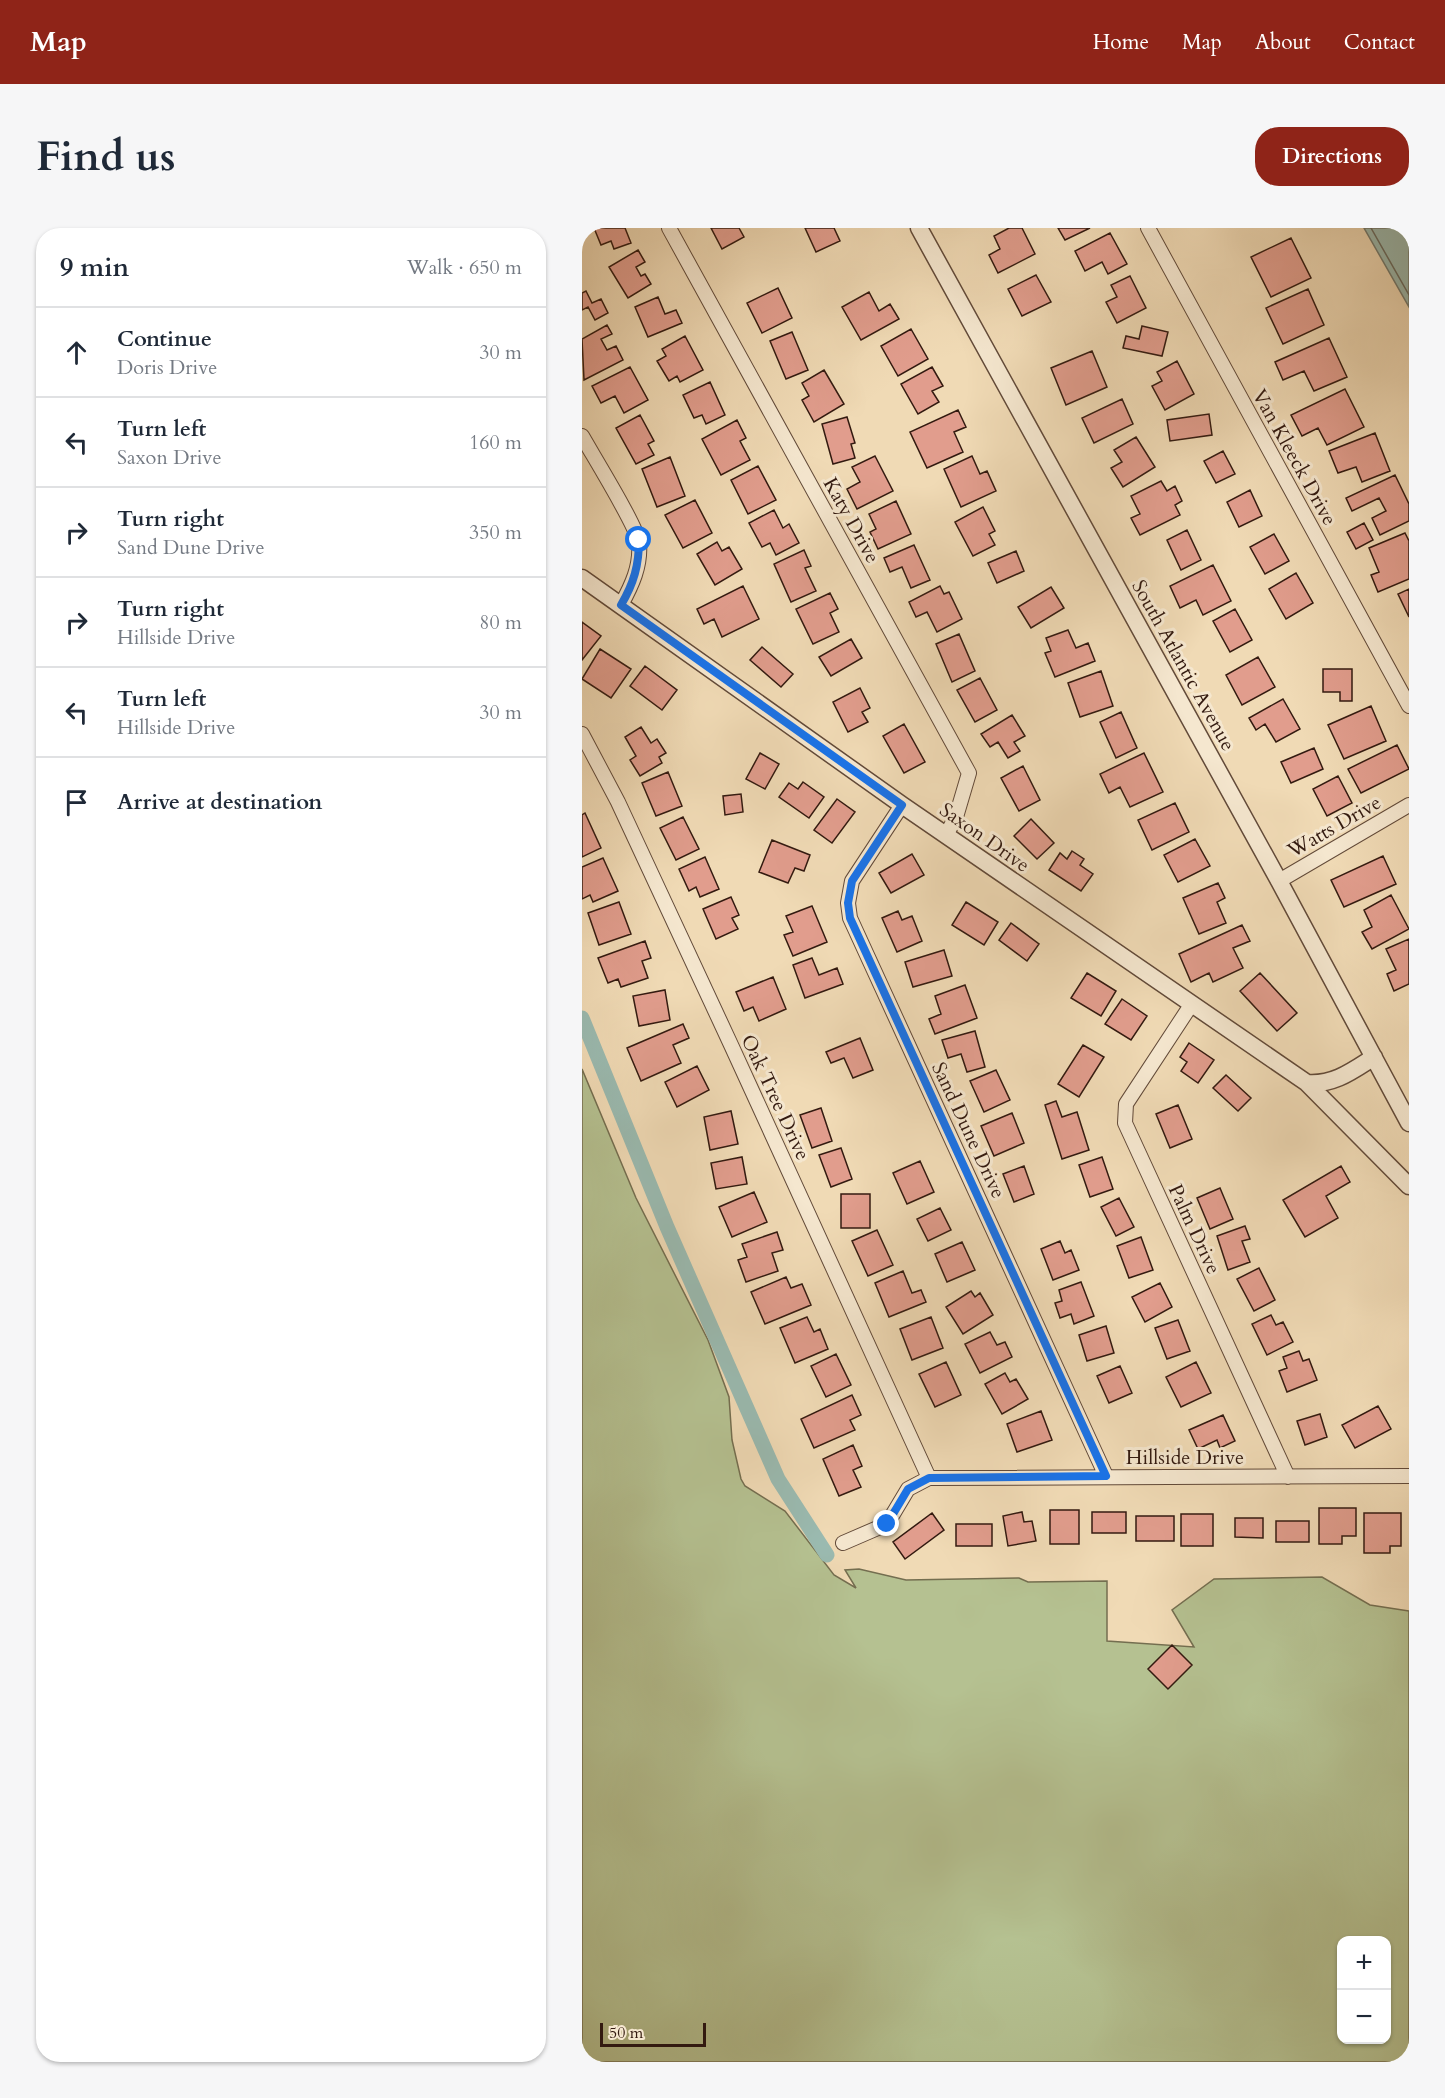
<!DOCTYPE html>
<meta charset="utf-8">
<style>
:root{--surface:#fff;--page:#f6f6f7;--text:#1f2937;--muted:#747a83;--line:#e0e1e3;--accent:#8f2418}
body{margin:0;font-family:Cardo,serif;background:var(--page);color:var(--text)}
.controls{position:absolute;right:18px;bottom:18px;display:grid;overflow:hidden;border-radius:12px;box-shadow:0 2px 4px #0004}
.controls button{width:54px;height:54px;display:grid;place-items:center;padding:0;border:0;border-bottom:2px solid var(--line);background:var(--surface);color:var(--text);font:30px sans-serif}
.scale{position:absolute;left:18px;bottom:15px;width:106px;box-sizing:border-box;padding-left:6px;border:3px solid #331a10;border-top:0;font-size:16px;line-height:21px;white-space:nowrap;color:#331a10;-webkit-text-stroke:4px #f5e7cf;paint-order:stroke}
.stop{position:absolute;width:18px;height:18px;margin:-14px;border:4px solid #1a73e8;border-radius:50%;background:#fff}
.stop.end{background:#1a73e8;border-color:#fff;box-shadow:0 2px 6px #0008}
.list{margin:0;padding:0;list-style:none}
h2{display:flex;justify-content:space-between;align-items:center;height:78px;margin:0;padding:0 24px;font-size:26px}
h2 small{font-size:20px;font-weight:400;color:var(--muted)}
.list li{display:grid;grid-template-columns:39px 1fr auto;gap:18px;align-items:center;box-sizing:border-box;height:90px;padding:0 24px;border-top:2px solid var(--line)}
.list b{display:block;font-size:22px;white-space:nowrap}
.list p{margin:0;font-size:20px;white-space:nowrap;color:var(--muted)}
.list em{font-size:20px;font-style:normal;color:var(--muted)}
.icon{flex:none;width:33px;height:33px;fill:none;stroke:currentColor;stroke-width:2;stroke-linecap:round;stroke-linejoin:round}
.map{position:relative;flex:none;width:827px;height:1834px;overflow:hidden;border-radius:24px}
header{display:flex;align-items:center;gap:36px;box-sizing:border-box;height:84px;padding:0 30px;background:var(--accent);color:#fff}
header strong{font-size:28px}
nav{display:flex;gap:33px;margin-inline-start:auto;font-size:21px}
.intro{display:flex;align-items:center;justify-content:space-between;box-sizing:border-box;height:144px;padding:0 36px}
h1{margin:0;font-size:42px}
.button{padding:15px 27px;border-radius:24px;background:var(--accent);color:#fff;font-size:21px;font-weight:700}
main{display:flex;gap:36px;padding:0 36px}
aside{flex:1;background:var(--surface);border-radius:24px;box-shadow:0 2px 4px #0004}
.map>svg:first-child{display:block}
</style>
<header>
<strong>Map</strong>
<nav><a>Home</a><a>Map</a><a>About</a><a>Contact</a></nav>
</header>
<div class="intro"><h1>Find us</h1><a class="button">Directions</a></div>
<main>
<aside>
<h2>9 min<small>Walk · 650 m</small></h2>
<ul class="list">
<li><svg class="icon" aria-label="ahead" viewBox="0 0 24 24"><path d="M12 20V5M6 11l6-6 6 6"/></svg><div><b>Continue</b><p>Doris Drive</p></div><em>30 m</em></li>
<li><svg class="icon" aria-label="left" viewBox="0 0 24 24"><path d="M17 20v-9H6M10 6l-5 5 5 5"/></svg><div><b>Turn left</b><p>Saxon Drive</p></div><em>160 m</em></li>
<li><svg class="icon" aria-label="right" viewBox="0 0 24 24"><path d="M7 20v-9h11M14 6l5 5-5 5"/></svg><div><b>Turn right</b><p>Sand Dune Drive</p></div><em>350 m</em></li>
<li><svg class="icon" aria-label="right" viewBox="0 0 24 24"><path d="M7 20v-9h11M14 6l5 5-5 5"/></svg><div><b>Turn right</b><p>Hillside Drive</p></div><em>80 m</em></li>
<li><svg class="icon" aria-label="left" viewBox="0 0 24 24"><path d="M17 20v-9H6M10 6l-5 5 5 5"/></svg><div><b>Turn left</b><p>Hillside Drive</p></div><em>30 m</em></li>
<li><svg class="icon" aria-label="arrive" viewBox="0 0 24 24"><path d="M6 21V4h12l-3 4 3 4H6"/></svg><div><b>Arrive at destination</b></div></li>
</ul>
</aside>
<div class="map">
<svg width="827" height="1834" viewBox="0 0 827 1834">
<rect width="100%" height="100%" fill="#f0dab5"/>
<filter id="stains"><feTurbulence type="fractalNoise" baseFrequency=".00333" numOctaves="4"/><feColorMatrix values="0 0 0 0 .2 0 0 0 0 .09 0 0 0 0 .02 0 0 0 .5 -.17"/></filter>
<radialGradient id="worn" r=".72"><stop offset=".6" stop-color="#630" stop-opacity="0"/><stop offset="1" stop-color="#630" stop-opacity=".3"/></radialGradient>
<path fill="#b5c191" stroke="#746e50" stroke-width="1.5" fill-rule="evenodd" d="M0,841l54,129 72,142 21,57 3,43 9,39 4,7 40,25 49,64 22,13 -11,-18 14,-1 47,11 113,-2 9,4 79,-1v60l87,6 -22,-37 42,-31 108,-2 48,28 39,6v451h-827zM760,1712h44v100h-44z"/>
<path fill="#9abab0" stroke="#717a70" stroke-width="1.5" d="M782,0h45v79z"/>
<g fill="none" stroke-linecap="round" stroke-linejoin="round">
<path stroke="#666a60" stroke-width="1.5" d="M789,0l38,67"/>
<path stroke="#9abab0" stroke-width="15" d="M0,790l85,209 111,252 49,76"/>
</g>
<path fill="#e19d8d" stroke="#331a10" stroke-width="1.5" d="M12,0h31l6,15 -17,6 -3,-8 -10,4z
M129,0h28l5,9 -22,12z
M223,0h29l6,13 -24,11z
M427,0h13l13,26 -37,19 -9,-18 11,-6 -6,-13z
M476,0h32l-25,12z
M528,5l17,31 -19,10 -6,-12 -17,9 -10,-20z
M709,10l20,40 -40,19 -20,-40z
M56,22l7,12 -9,5 5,9 4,-2 6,10 -23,14 -19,-31z
M454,47l15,27 -29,14 -14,-27z
M548,48l16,32 -29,15 -11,-21 11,-5 -6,-12z
M196,60l14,30 -30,15 -15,-30z
M726,61l16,36 -41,19 -17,-36z
M4,63l6,12 9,-4 7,14 -13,7 -7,-13 -6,3v-17z
M287,64l10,19 11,-7 9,15 -38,21 -19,-33z
M76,69l7,17 11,-4 6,13 -34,14 -13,-30z
M25,97l5,9 -11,5 6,11 9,-4 7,14 -39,20 -2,-41z
M560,98l26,6 -6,24 -39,-8 3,-12 13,3z
M329,101l17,30 -30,17 -17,-30z
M210,104l16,38 -22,9 -16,-38z
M103,108l18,34 -23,12 -3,-6 -8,5 -12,-20 9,-5 -4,-7z
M747,110l18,39 -33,14 -10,-20 -21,9 -8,-18z
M510,123l15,36 -41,18 -15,-37z
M595,133l17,33 -29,16 -13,-24 10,-5 -5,-9z
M48,139l18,33 -24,13 -9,-17 -14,7 -9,-17z
M350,139l11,19 -11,5 7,11 -21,12 -17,-30z
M242,142l20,34 -30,18 -12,-22 7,-4 -7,-13z
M128,154l15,33 -19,9 -4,-9 -8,3 -11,-23z
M763,161l19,38 -37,18 -9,-17 -16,8 -11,-21z
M540,171l11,25 -39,19 -12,-25z
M376,182l8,17 -12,5 9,20 -36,16 -17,-36z
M627,186l3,21 -42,6 -3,-21z
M58,187l14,26 -6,3 6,11 -18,9 -20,-36z
M265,189l8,26 -4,1 4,14 -22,6 -11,-40z
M155,192l9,18 -6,3 10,19 -29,15 -19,-36z
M793,205l15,38 -28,11 -6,-15 -18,6 -9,-22z
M554,209l19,30 -32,20 -12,-19 11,-6 -8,-12z
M641,223l12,23 -19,9 -12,-22z
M293,228l18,35 -36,18 -10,-20 13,-7 -8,-15z
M390,228l8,18 7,-3 9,20 -35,16 -17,-38z
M88,229l15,39 -28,11 -15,-38z
M176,238l18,34 -28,14 -17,-34z
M813,247l14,29v17l-29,14 -8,-17 14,-7 -7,-13 -27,13 -6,-13z
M579,253l6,10 8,-5 7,15 -7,4 5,10 -40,20 -9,-17 9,-4 -9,-18z
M668,262l12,26 -23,11 -12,-25z
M113,272l17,33 -29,15 -18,-33z
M314,273l15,33 -33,15 -8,-17 6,-3 -7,-15z
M401,279l12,24 -6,3 6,11 -22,11 -18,-34z
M192,282l9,18 6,-4 10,19 -23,12 -6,-12 -8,4 -13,-24z
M782,295l9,17 -17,9 -9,-17z
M605,302l14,30 -20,10 -14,-30z
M823,305l4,8v38l-31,13 -7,-17 8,-3 -10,-24z
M692,306l15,27 -24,13 -15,-27z
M135,314l5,9 7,-4 13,22 -27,16 -18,-31z
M332,317l16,35 -19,8 -9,-21 -12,5 -6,-14z
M222,322l7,16 -6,2 11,23 -25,11 -17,-38z
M434,323l8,20 -27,12 -9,-20z
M631,337l18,36 -28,14 -7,-15 -16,8 -10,-22z
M714,345l17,30 -27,16 -17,-30z
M161,358l16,33 -37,18 -8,-18 -10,5 -7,-15z
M358,358l4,8 5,-2 13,27 -25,13 -10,-20 -11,5 -7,-15z
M469,359l13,21 -33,20 -13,-21z
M827,361v28l-11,-23z
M248,365l8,16 -8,4 9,19 -26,12 -17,-35z
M653,381l17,31 -22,12 -17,-31z
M0,394l19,14 -19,24z
M486,402l8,18 12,-5 7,18 -40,16 -10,-24 6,-2 -5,-13z
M377,406l16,37 -23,11 -16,-38z
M269,411l11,19 -31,18 -12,-19z
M180,419l31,27 -12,13 -31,-27z
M18,421l31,20 -20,29 -29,-19z
M676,429l17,30 -33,18 -16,-30z
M63,438l32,24 -15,20 -32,-24z
M741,441h29v32h-12v-9h-17z
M519,443l12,35 -33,11 -12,-34z
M398,450l17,32 -22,12 -18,-32z
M278,460l10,20 -8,4 6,10 -20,10 -15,-30z
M701,471l17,30 -24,13 -11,-18 -9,6 -7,-12z
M789,478l15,35 -42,18 -16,-34z
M539,484l16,36 -21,10 -16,-36z
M430,487l13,21 -11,6 6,9 -12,7 -10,-16 -8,5 -9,-13z
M322,496l21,38 -21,11 -21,-37z
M59,499l10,16 6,-4 9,14 -7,4 3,6 -22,13 -10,-16 6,-4 -11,-19z
M815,517l12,24 -48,24 -13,-24z
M732,520l9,21 -32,14 -10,-21z
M178,525l19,11 -14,25 -19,-10z
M562,525l19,39 -33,15 -10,-20 -11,6 -9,-19z
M441,538l17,34 -21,11 -18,-33z
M86,544l14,34 -26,10 -14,-33z
M756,548l14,27 -25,13 -14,-27z
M221,554l21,15 -15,21 -30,-21 10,-14 9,6z
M159,566l2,18 -18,3 -2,-19z
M255,571l18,13 -23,31 -18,-13z
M593,575l14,29 -37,18 -14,-30z
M3,585l16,35 -19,9v-42z
M101,589l16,32 -23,11 -16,-32z
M449,591l23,24 -17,16 -23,-23z
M613,611l15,27 -32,16 -14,-27z
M190,612l38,15 -6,16 -9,-3 -7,15 -29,-11z
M490,623l12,8 -4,6 13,9 -12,17 -32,-21 11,-17 7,6z
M330,626l12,21 -33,18 -12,-20z
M801,628l13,28 -52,23 -13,-27z
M123,629l14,32 -19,8 -4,-10 -7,4 -10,-22z
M21,630l15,33 -25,11 -3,-7 -8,4v-32z
M636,655l7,15 -8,4 9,21 -27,11 -16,-36z
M809,667l18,34 -37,20 -10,-17 10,-5 -8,-17z
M149,669l8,18 -7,3 6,11 -22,10 -13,-30z
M37,674l12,32 -32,11 -11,-32z
M384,674l32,20 -14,23 -32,-20z
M230,678l15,36 -34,14 -9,-21 9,-3 -7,-16z
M316,683l4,9 10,-4 10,25 -25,11 -15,-34z
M429,695l28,21 -12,17 -28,-21z
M660,697l8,16 -17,7 10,20 -30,14 -4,-9 -18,9 -12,-28z
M827,711v45l-15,7 -7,-17 9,-4 -10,-21z
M63,713l6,17 -9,3 6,17 -27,9 -3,-8 -10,4 -10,-25z
M362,722l8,26 -39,11 -8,-25z
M230,730l7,17 18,-7 6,16 -38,14 -12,-33z
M505,745l29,18 -15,25 -30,-18z
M678,745l37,40 -20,18 -37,-40z
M191,749l13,32 -27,12 -6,-14 -9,4 -8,-19z
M383,757l12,33 -42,16 -6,-15 12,-5 -6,-18z
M83,762l5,30 -31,6 -6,-30z
M540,771l25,17 -16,24 -26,-16z
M101,796l6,14 -16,7 8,18 -40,18 -14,-33z
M393,803l10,36 -18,5 -6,-18 -13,4 -6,-18z
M278,810l13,32 -20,8 -9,-20 -13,5 -5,-11z
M607,815l25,17 -16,23 -17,-12 6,-9 -7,-5z
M501,817l21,12 -25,40 -21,-13z
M115,838l12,24 -32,17 -12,-25z
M414,842l14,30 -26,12 -14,-31z
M644,847l25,23 -13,13 -25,-23z
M474,873l6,16 15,-5 12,38 -27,9 -17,-54z
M596,877l14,34 -22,9 -14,-34z
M239,880l11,33 -20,7 -12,-33z
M149,883l7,33 -28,6 -6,-33z
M430,885l12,30 -30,13 -13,-30z
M259,920l11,31 -21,8 -12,-32z
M160,929l5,27 -31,5 -5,-26z
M520,929l11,32 -23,8 -11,-32z
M338,933l14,31 -27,12 -14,-31z
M442,938l10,28 -20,8 -11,-28z
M759,938l9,16 -24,14 12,22 -33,19 -22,-37z
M638,960l13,31 -23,10 -13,-31z
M172,964l13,30 -35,15 -13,-30z
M259,966h29v34h-29z
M537,970l15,29 -18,9 -15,-29z
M358,980l11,22 -23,11 -11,-22z
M663,998l5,13 -8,2 8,21 -22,8 -11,-34z
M295,1002l16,35 -25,11 -16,-35z
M195,1004l6,18 -11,3 6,18 -32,11 -8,-22 9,-3 -5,-13z
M559,1009l12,33 -24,8 -12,-32z
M478,1013l5,12 6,-3 8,20 -26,10 -12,-31z
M380,1014l13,28 -28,12 -12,-28z
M677,1040l16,32 -21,11 -17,-32z
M321,1043l9,22 9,-3 5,12 -37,15 -14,-34z
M204,1049l5,11 11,-4 9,21 -46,19 -14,-32z
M499,1054l13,34 -20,8 -3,-10 -11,4 -5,-15 7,-2 -3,-11z
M578,1055l12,24 -27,15 -13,-25z
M389,1063l4,6 5,-4 13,22 -30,19 -17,-27z
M689,1087l5,10 7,-3 10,20 -26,13 -15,-31z
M225,1089l7,15 6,-3 8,20 -33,14 -15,-35z
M349,1089l12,31 -31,12 -12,-31z
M596,1092l12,31 -23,8 -12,-31z
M524,1098l8,27 -27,8 -8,-26z
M408,1104l7,13 8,-3 7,15 -32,16 -15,-29z
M717,1123l4,10 6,-2 8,21 -30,12 -8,-21 8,-3 -4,-11z
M254,1126l15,31 -25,12 -15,-31z
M364,1134l15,33 -26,12 -16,-33z
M614,1134l15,31 -30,14 -15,-30z
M538,1138l12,27 -23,10 -12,-27z
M423,1145l5,9 6,-3 12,20 -26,15 -17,-30z
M270,1167l9,20 -11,5 5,10 -41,18 -13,-29z
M796,1178l13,23 -36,19 -13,-23z
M459,1183l11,29 -35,12 -10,-28z
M738,1186l7,23 -22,8 -8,-24z
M641,1187l12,26 -15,7 -3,-8 -19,9 -9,-19z
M271,1217l9,21 -9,4 8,17 -22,9 -16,-37z
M737,1280h37v28h-14v8h-23z
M468,1282h29v34h-29z
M440,1284l2,10 8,-1 4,20 -28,5 -5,-30z
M510,1284h34v21h-34z
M350,1285l12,17 -39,29 -12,-17z
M782,1285h37v33h-11v7h-26z
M599,1286h32v32h-32z
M554,1288h38v25h-38z
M653,1290h28v20l-28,-1z
M694,1293h33v21h-33z
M374,1296h36v22h-36z
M590,1417l20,20 -24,24 -20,-20z"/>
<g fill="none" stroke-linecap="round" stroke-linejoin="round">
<defs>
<path id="minor" d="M87,0l300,545 -13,44 -10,18
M566,0l261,478
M0,208c10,18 56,92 57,107 2,23 -7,42 -18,62
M0,506l36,68 114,245 197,431
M320,577l-50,76 -4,22 2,15 256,558
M697,653l130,-76
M609,777l-65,99 -1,19 163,354
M261,1315l44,-19 21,-35 21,-11 480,-2"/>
<path id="tertiary" d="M337,0l360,653 130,242
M0,350l320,227 405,278c27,2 45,-12 67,-26
M725,855l102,103"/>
</defs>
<use href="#minor" stroke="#624a39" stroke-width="16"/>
<use href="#tertiary" stroke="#624a39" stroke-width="19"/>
<use href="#minor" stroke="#f5e7cf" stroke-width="14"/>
<use href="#tertiary" stroke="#f5e7cf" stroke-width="16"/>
</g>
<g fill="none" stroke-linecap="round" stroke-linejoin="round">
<path stroke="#1a73e8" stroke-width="8" d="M57,312c0,25 -5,43 -18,65l281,200 -50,76 -4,22 2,15 256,558 -177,2 -21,11 -21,35"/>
</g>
<g text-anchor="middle" stroke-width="6" stroke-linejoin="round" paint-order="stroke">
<g font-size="20" fill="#331a10" stroke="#f5e7cf">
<text transform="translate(713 229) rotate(61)" y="7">Van Kleeck Drive</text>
<text transform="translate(270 292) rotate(61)" y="7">Katy Drive</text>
<text transform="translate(602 437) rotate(61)" y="7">South Atlantic Avenue</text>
<text transform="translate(752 598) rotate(-30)" y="7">Watts Drive</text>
<text transform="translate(403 609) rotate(35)" y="7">Saxon Drive</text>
<text transform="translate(194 869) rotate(65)" y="7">Oak Tree Drive</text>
<text transform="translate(387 902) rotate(65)" y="7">Sand Dune Drive</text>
<text transform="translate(613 1001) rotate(65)" y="7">Palm Drive</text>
<text x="603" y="1236">Hillside Drive</text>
</g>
</g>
<rect width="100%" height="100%" filter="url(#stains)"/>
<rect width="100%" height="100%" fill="url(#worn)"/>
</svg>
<div class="controls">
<button>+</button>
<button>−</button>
</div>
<div class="scale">50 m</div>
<div class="stop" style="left:57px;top:312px"></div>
<div class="stop end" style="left:305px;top:1296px"></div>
</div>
</main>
